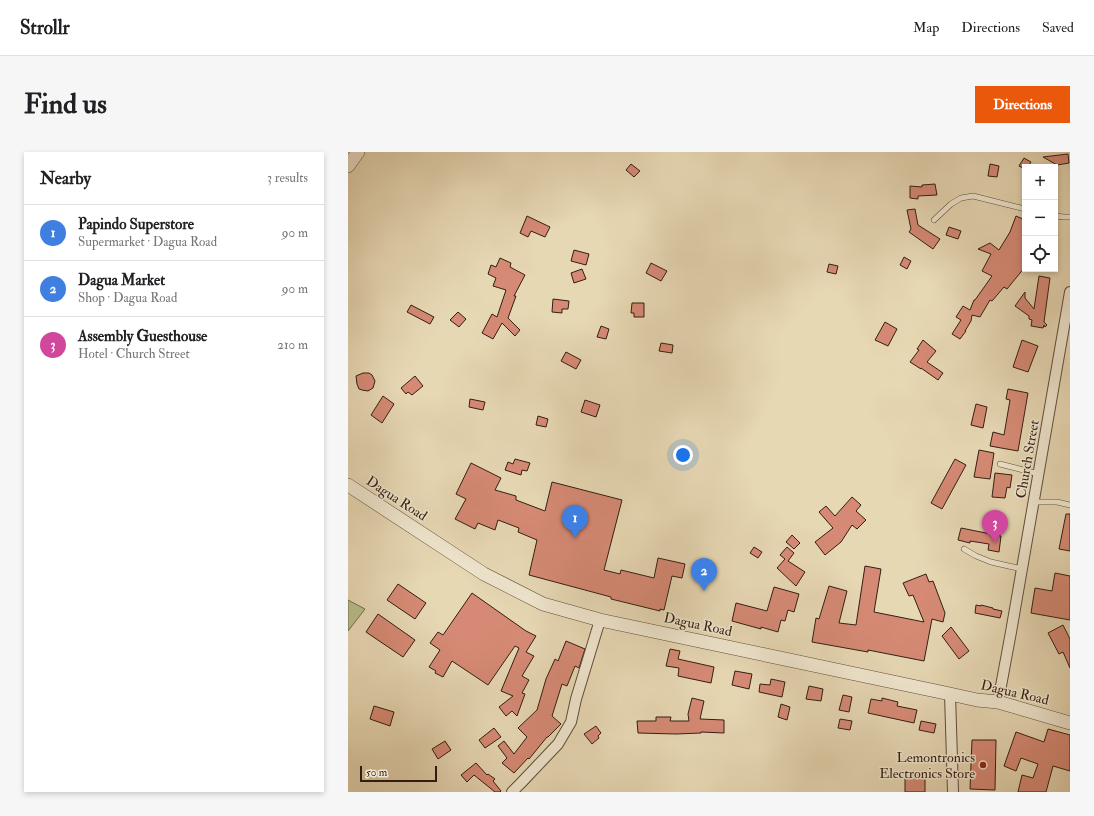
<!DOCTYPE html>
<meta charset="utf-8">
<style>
:root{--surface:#fff;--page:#f6f6f6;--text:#202124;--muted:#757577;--line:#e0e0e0;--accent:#ea580c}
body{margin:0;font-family:"IM FELL Double Pica",serif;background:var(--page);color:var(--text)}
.controls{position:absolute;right:12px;top:12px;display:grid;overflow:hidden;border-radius:0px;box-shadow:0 2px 6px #0003}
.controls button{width:36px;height:36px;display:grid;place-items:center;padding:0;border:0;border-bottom:1px solid var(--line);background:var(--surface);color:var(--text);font:20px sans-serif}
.scale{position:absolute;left:12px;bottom:10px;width:77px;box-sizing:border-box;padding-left:4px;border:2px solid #331d12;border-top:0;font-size:11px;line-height:14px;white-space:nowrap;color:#331d12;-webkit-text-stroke:3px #efe6ce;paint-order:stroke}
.you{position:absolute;left:335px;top:303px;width:14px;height:14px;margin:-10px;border:3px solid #fff;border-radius:50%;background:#1a73e8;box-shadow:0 0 0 6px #1a73e833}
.badge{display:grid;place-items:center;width:26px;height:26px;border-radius:50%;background:var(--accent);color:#fff;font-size:13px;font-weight:700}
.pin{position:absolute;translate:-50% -33px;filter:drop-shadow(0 1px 2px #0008)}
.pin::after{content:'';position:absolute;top:21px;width:14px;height:12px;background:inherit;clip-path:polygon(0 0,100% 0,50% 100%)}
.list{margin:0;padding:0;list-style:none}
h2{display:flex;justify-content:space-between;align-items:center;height:52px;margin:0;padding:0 16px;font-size:17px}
h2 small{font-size:13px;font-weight:400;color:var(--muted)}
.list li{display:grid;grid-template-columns:26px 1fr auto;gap:12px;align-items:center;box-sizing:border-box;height:56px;padding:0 16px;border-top:1px solid var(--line)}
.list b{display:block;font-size:15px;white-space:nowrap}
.list p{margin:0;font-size:13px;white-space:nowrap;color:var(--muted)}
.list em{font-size:13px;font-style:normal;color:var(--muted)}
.icon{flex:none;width:22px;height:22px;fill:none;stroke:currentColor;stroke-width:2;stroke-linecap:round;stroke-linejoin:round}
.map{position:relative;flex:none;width:722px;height:640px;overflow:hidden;border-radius:0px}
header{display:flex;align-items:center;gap:24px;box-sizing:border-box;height:56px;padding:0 20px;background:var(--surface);border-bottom:1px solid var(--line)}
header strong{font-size:19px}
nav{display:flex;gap:22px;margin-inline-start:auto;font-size:14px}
.intro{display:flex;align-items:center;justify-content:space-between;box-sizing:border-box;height:96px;padding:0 24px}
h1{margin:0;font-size:28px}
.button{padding:10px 18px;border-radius:0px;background:var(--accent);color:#fff;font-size:14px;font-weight:700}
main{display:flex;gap:24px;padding:0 24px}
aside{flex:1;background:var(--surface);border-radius:0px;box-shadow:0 2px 6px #0003}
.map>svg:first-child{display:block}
</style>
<header>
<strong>Strollr</strong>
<nav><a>Map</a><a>Directions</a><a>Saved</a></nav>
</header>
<div class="intro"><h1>Find us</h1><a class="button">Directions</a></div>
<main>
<aside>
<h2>Nearby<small>3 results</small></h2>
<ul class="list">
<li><span class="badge" style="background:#3f7fe0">1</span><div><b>Papindo Superstore</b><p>Supermarket · Dagua Road</p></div><em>90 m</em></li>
<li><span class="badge" style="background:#3f7fe0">2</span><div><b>Dagua Market</b><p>Shop · Dagua Road</p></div><em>90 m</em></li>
<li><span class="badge" style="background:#d1479c">3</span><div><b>Assembly Guesthouse</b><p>Hotel · Church Street</p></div><em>210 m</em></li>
</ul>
</aside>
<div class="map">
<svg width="722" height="640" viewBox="0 0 722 640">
<rect width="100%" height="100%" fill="#e7d8b4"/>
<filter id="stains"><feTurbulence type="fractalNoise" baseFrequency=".005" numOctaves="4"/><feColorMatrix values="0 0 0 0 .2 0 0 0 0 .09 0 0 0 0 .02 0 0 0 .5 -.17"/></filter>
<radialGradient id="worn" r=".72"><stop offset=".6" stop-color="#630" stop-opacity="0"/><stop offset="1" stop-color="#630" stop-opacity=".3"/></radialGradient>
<path fill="#b8be8b" stroke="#766e4e" d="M0,448l17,9 -17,22z"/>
<path fill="#d68a75" stroke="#331d12" d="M720,2l1,9 -12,2 -14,-8z
M676,6l7,4 -3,5h-3v2l-6,-3z
M283,12l9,7 -6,6 -8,-7z
M642,12l9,2 -2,11 -9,-1z
M587,32l2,11 -19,1v3l-8,-1v-12l12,1v-2z
M567,57l3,16 22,14 -7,10 -24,-17 2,-3 -4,-19z
M179,64l23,11 -5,10 -14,-6 -3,6 -8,-4z
M668,64l9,4v47l-18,22 -3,-2 -12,14 -2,-1 -10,17 -8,-2 -1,6 -6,10h1l-6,8 -8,-5 9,-14 -5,-3 7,-11 7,4 4,-10h1l17,-24 -10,-5 9,-17 -13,-5 12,-6 9,7 11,-18z
M601,75l12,4 -3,8 -12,-4z
M226,98l15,4 -3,11 -15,-4z
M556,105l7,4 -4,8 -7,-4z
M152,106l11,5 -1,4 15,8 -11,21h2l-8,22 12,12 -5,6 -13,-13 -9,16 -11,-6 10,-19 5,3 9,-27 -13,-4 3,-8 -8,-4 3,-9 5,2z
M303,111l16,8 -6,10 -15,-8z
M481,112l9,2 -2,8 -9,-2z
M234,117l4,10 -12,4 -3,-10z
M691,124l11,2 -6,44 3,3 -2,2 -1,-2 -1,3 -12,-2 1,-6 -3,-1v-3l-14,-10 10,-14v6l9,11z
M205,147l16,2 -1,8h-6v4l-10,-1z
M284,151h12v14h-10v-4h-3z
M63,153l23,12 -4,7 -23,-12z
M110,160l8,7 -7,8 -9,-7z
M537,170l12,7 -9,17 -13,-6z
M253,174l8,3 -3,10 -9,-2z
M575,188l13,11 -9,11 16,11 -5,7 -17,-12v1l-11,-7 9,-12 -2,-1z
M674,188l16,6 -10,26 -15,-5z
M313,191l12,2 -1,8 -13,-2z
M218,200l15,8 -5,9 -15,-8z
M15,221h6l3,2 3,6 -2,7 -5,3 -6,-1 -3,-1 -2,-5 -1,-8z
M67,224l8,10 -11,9 -4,-3 -2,2 -5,-6z
M660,237l20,4 -10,58 -28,-5 3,-14 11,3 6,-35 -4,-1z
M35,244l11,8 -12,19 -11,-8z
M122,247l15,3 -2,8 -14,-3z
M237,248l15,5 -4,12 -15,-5z
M628,252l11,3 -4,21 -12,-3z
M190,264l10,3 -2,8 -10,-2z
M631,298l15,3 -4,26 -16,-2z
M167,307l15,4 -3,8 -5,-1 -1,5 -16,-5 3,-8 5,2z
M607,307l11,6 -24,44 -11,-6z
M123,311l30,15 -6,12 21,6v4l29,11 7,-29 70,18 -18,70 16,4 1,-4 33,8 4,-20 27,6 -3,14 -10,-2 -8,34 -4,-1v2l-49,-12v-2l-82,-22 8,-35 -19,-8 1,-4 -21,-8 -3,10 -17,-7 -3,6 -20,-10 11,-20 -10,-5z
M647,321l17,2 -2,13 -3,-1 -2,11 -13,-1z
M504,345l9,8 -5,6 10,9 -9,9 -5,-4 -11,17 -16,13 -10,-13 18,-14 -14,-16 7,-6 9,10z
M718,362h4v37l-11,-2z
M613,376l40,8 -2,16 -11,-2 1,-6 -19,-3v2l-12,-3z
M444,383l8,8 -6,6 -8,-7z
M406,395l8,5 -4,6 -8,-5z
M439,395l7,6 -6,8 17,11 -9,14 -19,-18 8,-9 -5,-4z
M517,414l16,3 -7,43 50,10 -11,-27 -4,1 -6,-13 23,-9 3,8 4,-1 12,32 -2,9 -11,-3 -8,42 -56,-11v2l-56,-10 4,-24 3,1 10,-33 18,5 -8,32 17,2z
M707,421l15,3v44l-39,-7 4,-25 17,3z
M50,432l28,19 -11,16 -28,-19z
M426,435l25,7 -5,18 -6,-2 -3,11 -4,-1 -3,12 -17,-5v2l-29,-8 4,-18 31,8z
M124,441l54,38 10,5 -10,16 8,4 -12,20 7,4 -7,13 3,1 -8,22 -5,-5 -6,5 -7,-9 14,-11 -12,-5 18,-43 -4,-2 -27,39 -36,-24 -9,16 -8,-4 1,-2 -7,-4 11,-17 -10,-7 8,-11 5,3z
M628,453l5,1v-1l12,3v1l9,2 -2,7 -25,-5z
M30,462l37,26 -12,17 -37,-25z
M715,473l7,14v29l-7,-16 -4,2 -11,-21z
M603,475l18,24 -10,8 -17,-23z
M218,489l19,8 -6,19 -4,-2 -8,20 -5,-2 -10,32 9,8 -13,13h-1l-18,22 -1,-1 -14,15 -12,-10 5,-5 -9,-12 6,-5 10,13 13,-17 -9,-9 19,-18 9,-31 9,-20 3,2z
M322,497l10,2 -2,8 36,8 -3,16 -33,-7 1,-8 -13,-2z
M387,519l17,3 -3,15 -17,-4z
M423,527l14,3 -3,15 -23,-5 1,-8 10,1z
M461,534l14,3 -2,12 -15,-2z
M495,543l9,2 -3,15 -10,-2z
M344,546l12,3 -4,18 24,1v13l-23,-1v1l-25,1 -38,-1 -1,-12h19v-4h15l-1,4h19l-1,-7z
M534,546l16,4 -1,4 20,4 -3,13 -46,-10 3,-14 11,2z
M433,552l9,3 -3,13 -9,-3z
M26,554l20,6 -4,14 -20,-7z
M492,567l12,2 -2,9 -12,-2z
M573,569l15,3 -2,9 -15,-3z
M248,574l5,7 -3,3 1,2 -7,6 -8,-10z
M146,576l7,9 -16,11 -6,-8z
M700,577l22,6v36l-17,-5 -7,26h-28l4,-17 11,3 5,-14 -17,-6 -5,13 -12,-5 12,-34 28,10z
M624,588h24l-1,50 -25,-1z
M97,589l6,9 -13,9 -6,-10z
M128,611l11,12 1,-1 7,5 -2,2 8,10 -1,1h-5l-21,-17 -7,7 -6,-7z
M563,623h14v17h-20v-14h6z"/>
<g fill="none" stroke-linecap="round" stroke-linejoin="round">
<defs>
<path id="service" d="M707,64l9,1h6
M586,68l17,-16 10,-6 12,-2 52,13
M652,312l39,10
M686,350h23l13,3
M616,397l12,7 15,6 31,7"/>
<path id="minor" d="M602,542l3,98
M650,550l13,-70 59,-340
M164,640l9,-9 37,-39 13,-22 5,-23 24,-79"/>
<path id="tertiary" d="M0,14l10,-14
M0,333l136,89 59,30 57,16 350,74 27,6 21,2 72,21"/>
</defs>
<use href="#service" stroke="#604c3a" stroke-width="6"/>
<use href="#minor" stroke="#604c3a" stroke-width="12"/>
<use href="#tertiary" stroke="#604c3a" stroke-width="14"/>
<use href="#service" stroke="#efe6ce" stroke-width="5"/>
<use href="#minor" stroke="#efe6ce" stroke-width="10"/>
<use href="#tertiary" stroke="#efe6ce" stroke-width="13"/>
</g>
<circle fill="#8f2418" stroke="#efe6ce" stroke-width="1.5" cx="635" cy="613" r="4"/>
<g text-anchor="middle" stroke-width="3" stroke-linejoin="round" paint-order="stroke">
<g font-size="14" fill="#331d12" stroke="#efe6ce">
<text transform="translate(679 307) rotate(-80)" y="5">Church Street</text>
<text transform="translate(49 346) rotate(33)" y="5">Dagua Road</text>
<text transform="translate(350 472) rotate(12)" y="5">Dagua Road</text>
<text transform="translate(667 540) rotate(13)" y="5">Dagua Road</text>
</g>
<g font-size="14" fill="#331d12" stroke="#efe6ce" text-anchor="end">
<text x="627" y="610">Lemontronics<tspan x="627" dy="16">Electronics Store</tspan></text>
</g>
</g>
<rect width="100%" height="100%" filter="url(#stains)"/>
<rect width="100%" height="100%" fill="url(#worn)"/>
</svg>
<div class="controls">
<button>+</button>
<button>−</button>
<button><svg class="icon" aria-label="locate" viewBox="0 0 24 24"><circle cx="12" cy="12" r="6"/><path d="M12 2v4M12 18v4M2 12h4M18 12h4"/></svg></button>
</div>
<div class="scale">50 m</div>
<div class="you"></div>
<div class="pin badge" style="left:227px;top:386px;background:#3f7fe0">1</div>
<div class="pin badge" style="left:356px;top:439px;background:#3f7fe0">2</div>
<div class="pin badge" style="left:647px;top:391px;background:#d1479c">3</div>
</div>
</main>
